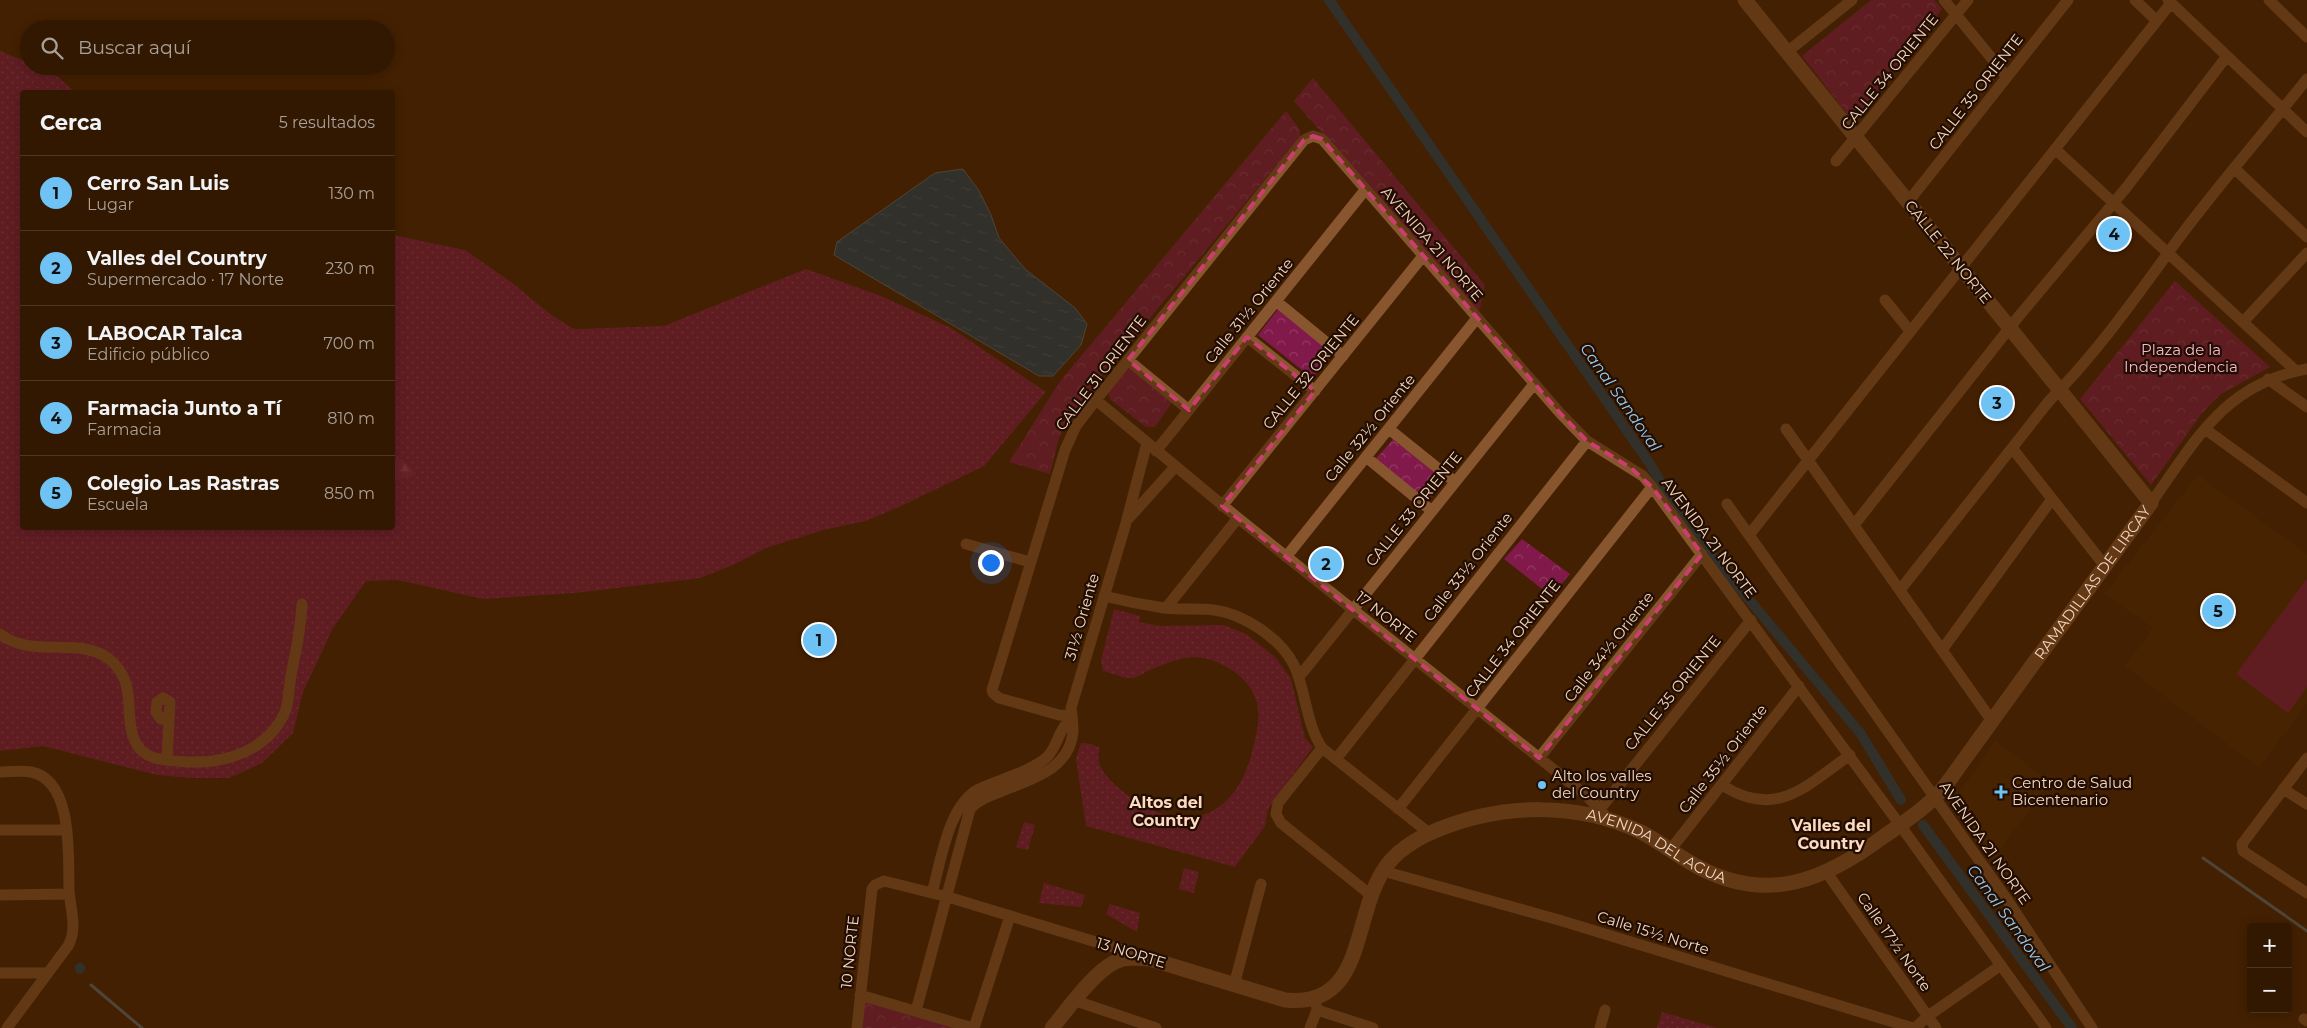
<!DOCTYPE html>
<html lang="es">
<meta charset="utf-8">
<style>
:root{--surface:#321801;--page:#3a210b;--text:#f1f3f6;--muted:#a8a099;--line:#4d3723;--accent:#6fc2f4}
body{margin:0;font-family:Montserrat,sans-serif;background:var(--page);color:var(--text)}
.controls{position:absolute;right:15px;bottom:15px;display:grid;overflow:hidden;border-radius:5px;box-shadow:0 2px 12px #0003}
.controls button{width:45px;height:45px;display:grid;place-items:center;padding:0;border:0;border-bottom:1px solid var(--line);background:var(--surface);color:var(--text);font:25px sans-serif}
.you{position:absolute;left:990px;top:562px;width:18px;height:18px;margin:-12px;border:4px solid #fff;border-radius:50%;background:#1a73e8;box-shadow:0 0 0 8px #1a73e833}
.badge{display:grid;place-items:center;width:32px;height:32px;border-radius:50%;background:var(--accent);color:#111;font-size:16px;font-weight:700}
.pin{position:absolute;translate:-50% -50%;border:2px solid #fff;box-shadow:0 1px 5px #0006}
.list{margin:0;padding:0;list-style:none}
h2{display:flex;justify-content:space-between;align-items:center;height:65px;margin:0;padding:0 20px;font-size:21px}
h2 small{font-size:16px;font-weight:400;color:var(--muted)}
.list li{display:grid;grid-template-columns:32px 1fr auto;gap:15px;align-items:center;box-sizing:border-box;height:75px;padding:0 20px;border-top:1px solid var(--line)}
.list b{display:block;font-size:19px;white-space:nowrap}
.list p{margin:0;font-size:16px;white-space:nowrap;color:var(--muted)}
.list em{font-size:16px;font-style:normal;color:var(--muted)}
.icon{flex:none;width:28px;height:28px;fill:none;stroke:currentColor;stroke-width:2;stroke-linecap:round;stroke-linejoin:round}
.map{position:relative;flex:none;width:2307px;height:1028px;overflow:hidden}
.search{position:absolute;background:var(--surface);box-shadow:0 2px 12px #0003;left:20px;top:20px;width:375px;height:55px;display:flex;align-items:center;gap:12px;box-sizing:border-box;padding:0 18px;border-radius:28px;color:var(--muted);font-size:19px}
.panel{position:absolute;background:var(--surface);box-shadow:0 2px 12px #0003;left:20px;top:90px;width:375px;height:440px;border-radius:5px}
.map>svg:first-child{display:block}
</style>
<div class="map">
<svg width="2307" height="1028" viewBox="0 0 2307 1028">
<defs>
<pattern id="grass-dots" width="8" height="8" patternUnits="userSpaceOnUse" patternTransform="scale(1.25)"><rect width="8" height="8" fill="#81194b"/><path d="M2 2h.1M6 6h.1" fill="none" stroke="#933a63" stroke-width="1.8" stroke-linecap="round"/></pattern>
<pattern id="forest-firs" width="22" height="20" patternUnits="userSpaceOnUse" patternTransform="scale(1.25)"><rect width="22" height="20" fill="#8f2255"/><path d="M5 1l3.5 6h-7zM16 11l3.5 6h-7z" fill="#9f416c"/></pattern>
<pattern id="park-crowns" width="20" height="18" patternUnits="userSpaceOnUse" patternTransform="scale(1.25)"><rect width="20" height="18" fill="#81194b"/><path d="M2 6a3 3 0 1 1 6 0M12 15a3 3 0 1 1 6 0" fill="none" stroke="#933a63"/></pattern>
<pattern id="water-ripples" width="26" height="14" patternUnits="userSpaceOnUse" patternTransform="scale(1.25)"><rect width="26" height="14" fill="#1b435b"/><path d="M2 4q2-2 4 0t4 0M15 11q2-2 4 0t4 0" fill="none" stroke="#3d5d71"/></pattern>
</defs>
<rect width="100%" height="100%" fill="#432001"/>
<path fill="#4e2601" d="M2198,475l109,79v149l-48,65 -134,-102 28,-38 -49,-34z
M1995,740l55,42 -55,75 -42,-55z"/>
<path fill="url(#grass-dots)" d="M0,51l29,12v3c19,0 33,14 46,26h-53v436h370l1,-293 72,15 46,32 39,32 22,14 5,1 87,-3 142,-57 75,27 70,32 95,64 -62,74 -83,40 -35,15 -43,9 -57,18 -33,17 -33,13 -125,15 -92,6 -85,-19 -32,1 -33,47 -30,64 -10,41 -31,30 -33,15h-38l-34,-3 -114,-29 -43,5z
M1114,609l26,7 -1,6 21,4 64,-1 22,9 29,23 16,22 14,59 8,9 -45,62 -3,17 -30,41 -149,-41 -10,-67 5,-16 10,1 9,4c-6,18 7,30 20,41 57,49 116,35 133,-41 4,-15 8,-33 3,-48 -5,-17 -21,-30 -37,-37 -27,-12 -44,-3 -69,7 -5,2 -12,7 -17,8 -8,1 -22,-5 -30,-7l-2,-10z
M1024,822l11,3 -7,25 -12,-3z
M1184,868l15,4 -5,21 -15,-4z
M1044,883l41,12 -4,12 -42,-4z
M1110,904l30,9 -3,19 -31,-18z
M1662,1012l55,16h-60z"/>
<path fill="url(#forest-firs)" d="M393,459h9l14,15 -23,7z"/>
<path fill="url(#park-crowns)" d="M1871,0h63l8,9 -88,114 -52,-67z
M1313,78l172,207 -6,28 -185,-212z
M1286,111l14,19v7l-204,246 -37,54 -9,37 -41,-12 52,-82z
M2175,281l95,86 -49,27 -19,19 -51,72 -71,-86z
M1279,308l55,43 -22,27 -54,-43z
M1129,367l44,34 -18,26h-9l-35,-27 -4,-10z
M1393,439l51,41 -17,22 -52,-42z
M1522,539l48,35 -19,22 -47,-37z
M863,999l98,29h-100z"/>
<path fill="#81194b" d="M2307,579v108l-19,26 -52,-39z"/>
<path fill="url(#water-ripples)" stroke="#5c6f7a" d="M963,169l16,22 12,24 8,23 26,31 50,39 12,16 -6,21 -28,31h-14l-205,-121 3,-13 98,-69z"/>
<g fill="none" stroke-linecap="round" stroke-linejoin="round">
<path stroke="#5c6f7a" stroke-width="3" d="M2203,858l104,73
M91,985l51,43"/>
<path stroke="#1b435b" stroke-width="10" d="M1329,0l321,464 32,55 179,215 40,66
M1923,825l149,203
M80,968v1"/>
<path stroke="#87552e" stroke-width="11" d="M1944,0l63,77
M2135,0l22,21
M2168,0l139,132
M2269,0l38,37
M1787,52l65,-52
M2055,149l241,222
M1836,161l132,-161
M2235,169l72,68
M1908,202l160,-202
M1885,300l25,31
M1276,301l67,55
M2243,322l64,-69
M1247,337l68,54
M1128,360l61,50
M2268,379l39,28
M1096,400l142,118 349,278 22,24
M1389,429l66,53
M1786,429l206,292
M2205,429l102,74
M2012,448l93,118
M1156,451l209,-261
M1366,457l66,54
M2151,503c45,-63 73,-119 156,-134
M1727,504l281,397 84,127
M1222,506l201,-250
M1128,519l47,-52
M1854,525l165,-209 107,-128 101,-132
M1749,535l422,-532
M966,544l64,18
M1286,557l191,-239
M1900,590l149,-189c49,-49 89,-107 130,-163 40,-54 86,-106 128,-159
M1104,596c20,5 40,9 60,12 17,2 33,0 50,2 30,4 66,28 80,55 12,26 12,59 28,83l107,85
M1166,608l72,-90
M0,634c32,25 80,2 109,25 33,26 10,64 31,90 11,13 36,12 50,13 38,1 78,-12 95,-50 4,-10 4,-25 6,-37 5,-24 10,-46 11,-71
M1942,650l110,-151
M1299,677l235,-293
M1072,716l-13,-1 -60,-17 -6,-5 -1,-3 73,-240 11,-24 20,-26 208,-260 9,-4 9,3 238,274 27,28 56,35 9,11 248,338 146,203
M1322,748l-44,55 -2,11 5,9 91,73
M1539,758l163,-204
M2307,758l-65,86 1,7 64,42
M167,759l3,-57 -7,-4 -6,4 -1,10 5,7 8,1
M1336,759l251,-318
M0,772c10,0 21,-2 31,0 43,8 37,86 38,117 1,20 9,39 -1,57l-61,82
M1722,785c54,35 84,1 128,-30
M2283,789l24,15
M1398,809l254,-322
M1600,809l151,-189
M0,830h67
M1671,849l128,-163
M1383,871l176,49 354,108
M1827,873l109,155
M932,893c9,-32 16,-88 47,-104 22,-10 48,-16 67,-31 12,-10 12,-31 26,-38
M0,895l69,-1
M0,973h47
M1234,985l27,-101
M860,995l113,33
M1076,1001l80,27
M1317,1010l56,18
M916,1011l54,-202c8,-9 19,-13 30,-17 31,-13 70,-22 73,-61 0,-8 -1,-16 -2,-23l55,-185 21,-80
M2304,1019l3,2
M857,1028l15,-139 3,-4 9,-4 64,16 191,58
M974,1028l36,-112
M1310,1028l7,-18 -1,-7
M1600,1028l5,-18
M1915,1028l13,-12 73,-51"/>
<path stroke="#87552e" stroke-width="15" id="s1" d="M1052,1028c16,-19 45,-61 68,-68 9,-3 20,-2 30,-1l135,41c80,8 67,-80 98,-129 11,-19 34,-33 54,-41 65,-27 140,-28 204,2 21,11 39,26 59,36 70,36 126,11 183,-31 17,-12 36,-24 51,-39 13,-12 22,-28 32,-41 22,-30 43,-60 65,-90 40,-54 80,-109 120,-164l-406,-503"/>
</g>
<path d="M0 0H2307V1028H0ZM1313,136l9,3 238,274 27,28 44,27 21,19 50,67 -163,204 -317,-252 93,-115 -68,-54 -58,73 -61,-50 176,-220z" fill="#432001" fill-opacity=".55" fill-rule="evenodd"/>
<path fill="none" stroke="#cc3e6f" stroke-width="4" stroke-dasharray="10 6" stroke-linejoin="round" d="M1313,136l9,3 238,274 27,28 44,27 21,19 50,67 -163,204 -317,-252 93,-115 -68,-54 -58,73 -61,-50 176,-220z"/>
<g fill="#6fc2f4" stroke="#210d01" stroke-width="2">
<circle cx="1542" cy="785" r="5"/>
<path d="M1998.5 784.5h5v5h5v5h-5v5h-5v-5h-5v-5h5z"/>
</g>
<g text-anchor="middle" stroke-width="4.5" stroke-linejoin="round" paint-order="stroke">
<g font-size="15" fill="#f3d6c1" stroke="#210d01">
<text transform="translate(1890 72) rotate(-51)" y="5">CALLE 34 ORIENTE</text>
<text transform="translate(1976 92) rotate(-52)" y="5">CALLE 35 ORIENTE</text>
<text transform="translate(1432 244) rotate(49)" y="5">AVENIDA 21 NORTE</text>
<text transform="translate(1948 252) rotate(51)" y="5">CALLE 22 NORTE</text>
<text transform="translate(1249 311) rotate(-51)" y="5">Calle 31½ Oriente</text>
<text transform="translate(1311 372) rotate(-51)" y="5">CALLE 32 ORIENTE</text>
<text transform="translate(1101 373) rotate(-53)" y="5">CALLE 31 ORIENTE</text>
<text transform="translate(1370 428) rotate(-51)" y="5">Calle 32½ Oriente</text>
<text transform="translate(1414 509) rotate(-51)" y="5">CALLE 33 ORIENTE</text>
<text transform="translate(1709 538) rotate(53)" y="5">AVENIDA 21 NORTE</text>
<text transform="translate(1468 567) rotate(-52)" y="5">Calle 33½ Oriente</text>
<text dy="5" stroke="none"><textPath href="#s1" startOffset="1325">RAMADILLAS DE LIRCAY</textPath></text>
<text transform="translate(1082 617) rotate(-74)" y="5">31½ Oriente</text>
<text transform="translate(1386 617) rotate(38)" y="5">17 NORTE</text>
<text transform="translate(1513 639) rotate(-52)" y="5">CALLE 34 ORIENTE</text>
<text transform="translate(1609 647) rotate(-52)" y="5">Calle 34½ Oriente</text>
<text transform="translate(1673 693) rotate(-51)" y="5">CALLE 35 ORIENTE</text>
<text transform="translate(1723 759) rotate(-52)" y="5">Calle 35½ Oriente</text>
<text transform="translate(1985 843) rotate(55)" y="5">AVENIDA 21 NORTE</text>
<text dy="5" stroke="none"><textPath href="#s1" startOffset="746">AVENIDA DEL AGUA</textPath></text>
<text transform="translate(1653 933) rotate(17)" y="5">Calle 15½ Norte</text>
<text transform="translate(1894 942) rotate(55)" y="5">Calle 17½ Norte</text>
<text transform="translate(850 952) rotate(-84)" y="5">10 NORTE</text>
<text transform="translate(1131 953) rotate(17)" y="5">13 NORTE</text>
</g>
<g font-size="15" fill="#f4b9cd" stroke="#210d01">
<text x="2181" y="355">Plaza de la<tspan x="2181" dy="17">Independencia</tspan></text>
</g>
<g font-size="15" fill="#f3d6c1" stroke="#210d01" text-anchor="start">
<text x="1552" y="781">Alto los valles<tspan x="1552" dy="17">del Country</tspan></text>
<text x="2012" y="788">Centro de Salud<tspan x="2012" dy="17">Bicentenario</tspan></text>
</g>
<g font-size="16" font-style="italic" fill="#96caec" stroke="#210d01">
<text transform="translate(1621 397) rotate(55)" y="6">Canal Sandoval</text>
<text transform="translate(2009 918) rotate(54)" y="6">Canal Sandoval</text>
</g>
<g font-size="16" font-weight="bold" fill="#fddac1" stroke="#210d01">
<text x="1166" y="808">Altos del<tspan x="1166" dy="18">Country</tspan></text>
<text x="1831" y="831">Valles del<tspan x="1831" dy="18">Country</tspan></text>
</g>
</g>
</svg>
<div class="controls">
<button>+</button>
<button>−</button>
</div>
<div class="you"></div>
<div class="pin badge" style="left:819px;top:640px">1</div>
<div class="pin badge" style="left:1326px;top:564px">2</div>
<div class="pin badge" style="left:1997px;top:403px">3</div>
<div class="pin badge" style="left:2114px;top:234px">4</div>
<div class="pin badge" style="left:2218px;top:611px">5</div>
<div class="search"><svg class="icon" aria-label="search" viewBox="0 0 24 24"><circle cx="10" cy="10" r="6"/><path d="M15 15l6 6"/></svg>Buscar aquí</div>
<section class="panel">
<h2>Cerca<small>5 resultados</small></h2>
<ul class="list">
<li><span class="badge">1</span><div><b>Cerro San Luis</b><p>Lugar</p></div><em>130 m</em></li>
<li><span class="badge">2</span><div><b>Valles del Country</b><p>Supermercado · 17 Norte</p></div><em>230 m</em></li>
<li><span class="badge">3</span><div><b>LABOCAR Talca</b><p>Edificio público</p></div><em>700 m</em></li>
<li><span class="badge">4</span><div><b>Farmacia Junto a Tí</b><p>Farmacia</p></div><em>810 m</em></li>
<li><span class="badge">5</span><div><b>Colegio Las Rastras</b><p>Escuela</p></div><em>850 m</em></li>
</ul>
</section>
</div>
